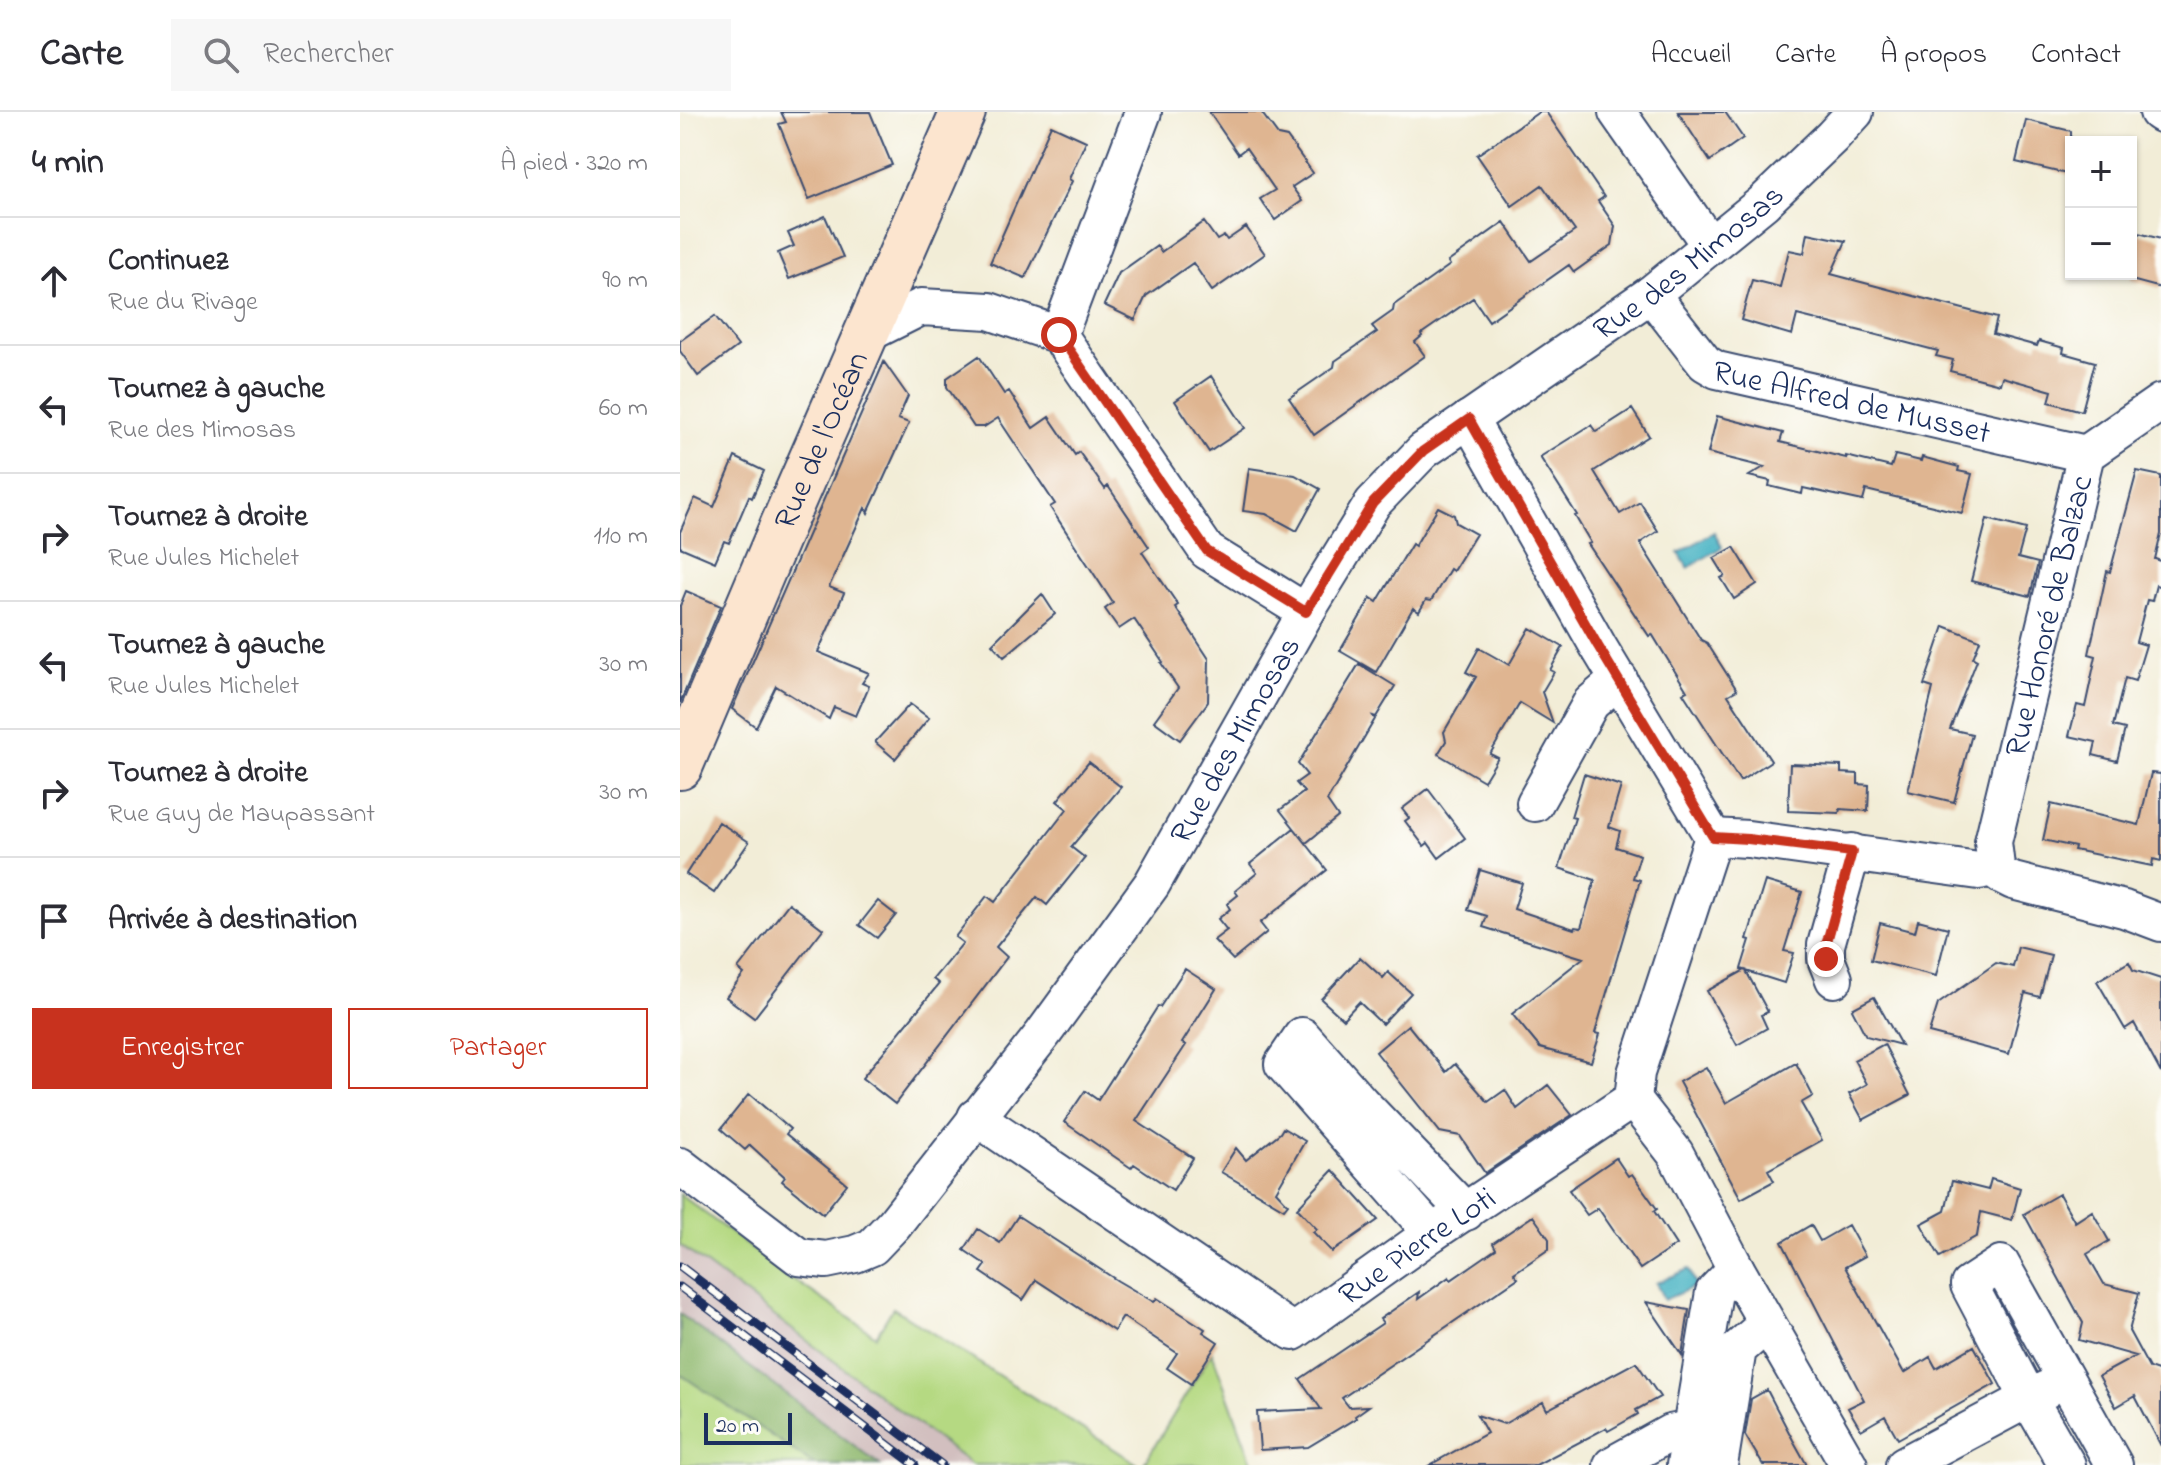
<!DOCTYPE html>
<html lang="fr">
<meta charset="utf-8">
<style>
:root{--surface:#fff;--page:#f7f7f7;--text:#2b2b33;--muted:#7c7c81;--line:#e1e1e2;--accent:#c8321e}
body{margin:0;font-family:"Indie Flower",sans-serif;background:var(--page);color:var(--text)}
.controls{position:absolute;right:24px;top:24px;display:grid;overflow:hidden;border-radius:0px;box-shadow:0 2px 6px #0004}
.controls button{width:72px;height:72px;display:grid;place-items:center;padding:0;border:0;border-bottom:2px solid var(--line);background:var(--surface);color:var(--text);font:40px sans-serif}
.scale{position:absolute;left:24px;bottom:20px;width:88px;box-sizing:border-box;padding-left:8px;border:4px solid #1b2f5e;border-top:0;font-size:22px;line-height:28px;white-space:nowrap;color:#1b2f5e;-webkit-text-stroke:6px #fdfcf7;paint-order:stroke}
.stop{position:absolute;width:24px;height:24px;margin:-18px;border:6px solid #c8321e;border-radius:50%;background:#fff}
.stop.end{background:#c8321e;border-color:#fff;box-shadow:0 2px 8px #0008}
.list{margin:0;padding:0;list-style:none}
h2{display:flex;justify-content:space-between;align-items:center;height:104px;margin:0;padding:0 32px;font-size:34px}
h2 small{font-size:26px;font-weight:400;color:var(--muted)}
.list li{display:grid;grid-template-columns:52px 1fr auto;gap:24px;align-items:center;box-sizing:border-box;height:128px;padding:0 32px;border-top:2px solid var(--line)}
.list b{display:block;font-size:30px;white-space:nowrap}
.list p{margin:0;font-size:26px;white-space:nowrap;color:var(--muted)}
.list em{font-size:26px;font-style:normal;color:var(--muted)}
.actions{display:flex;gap:16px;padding:24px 32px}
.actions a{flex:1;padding:18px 0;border:2px solid var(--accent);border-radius:0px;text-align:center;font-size:28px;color:var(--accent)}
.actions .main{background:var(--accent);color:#fff}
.icon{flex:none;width:44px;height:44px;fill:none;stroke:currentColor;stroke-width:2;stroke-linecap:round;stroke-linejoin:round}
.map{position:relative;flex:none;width:1481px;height:1353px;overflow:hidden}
header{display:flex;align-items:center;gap:48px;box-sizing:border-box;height:112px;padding:0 40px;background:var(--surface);border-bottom:2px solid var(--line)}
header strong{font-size:38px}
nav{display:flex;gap:44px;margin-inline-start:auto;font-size:28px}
.search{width:560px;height:72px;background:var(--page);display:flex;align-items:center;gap:20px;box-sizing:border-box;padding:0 28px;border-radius:0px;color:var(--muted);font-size:30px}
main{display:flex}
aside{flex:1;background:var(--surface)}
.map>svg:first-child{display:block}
</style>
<header>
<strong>Carte</strong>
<div class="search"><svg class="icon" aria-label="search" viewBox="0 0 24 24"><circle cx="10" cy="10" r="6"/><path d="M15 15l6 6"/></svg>Rechercher</div>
<nav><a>Accueil</a><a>Carte</a><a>À propos</a><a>Contact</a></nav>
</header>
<main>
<aside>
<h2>4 min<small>À pied · 320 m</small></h2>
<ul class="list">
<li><svg class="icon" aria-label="ahead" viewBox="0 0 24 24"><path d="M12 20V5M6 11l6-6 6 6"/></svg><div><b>Continuez</b><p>Rue du Rivage</p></div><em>90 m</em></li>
<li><svg class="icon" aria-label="left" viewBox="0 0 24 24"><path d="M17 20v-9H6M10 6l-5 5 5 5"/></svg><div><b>Tournez à gauche</b><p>Rue des Mimosas</p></div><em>60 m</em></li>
<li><svg class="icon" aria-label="right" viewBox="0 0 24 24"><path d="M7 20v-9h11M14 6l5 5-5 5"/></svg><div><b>Tournez à droite</b><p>Rue Jules Michelet</p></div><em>110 m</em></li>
<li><svg class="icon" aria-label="left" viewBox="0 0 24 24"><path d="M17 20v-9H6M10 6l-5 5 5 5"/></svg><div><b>Tournez à gauche</b><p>Rue Jules Michelet</p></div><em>30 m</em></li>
<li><svg class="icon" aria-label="right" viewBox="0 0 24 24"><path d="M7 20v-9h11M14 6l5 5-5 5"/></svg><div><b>Tournez à droite</b><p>Rue Guy de Maupassant</p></div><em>30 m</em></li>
<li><svg class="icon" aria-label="arrive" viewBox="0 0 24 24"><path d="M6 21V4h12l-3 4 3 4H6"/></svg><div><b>Arrivée à destination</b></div></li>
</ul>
<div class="actions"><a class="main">Enregistrer</a><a>Partager</a></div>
</aside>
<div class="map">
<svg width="1481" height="1353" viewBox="0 0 1481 1353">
<rect width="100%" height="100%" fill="#fdfcf7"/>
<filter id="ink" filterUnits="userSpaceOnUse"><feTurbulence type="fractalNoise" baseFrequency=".0125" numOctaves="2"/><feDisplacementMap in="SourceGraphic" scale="16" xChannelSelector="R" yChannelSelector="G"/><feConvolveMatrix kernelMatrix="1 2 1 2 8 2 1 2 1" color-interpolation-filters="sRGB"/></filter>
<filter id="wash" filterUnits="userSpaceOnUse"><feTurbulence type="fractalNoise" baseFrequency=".006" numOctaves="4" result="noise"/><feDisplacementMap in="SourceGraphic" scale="32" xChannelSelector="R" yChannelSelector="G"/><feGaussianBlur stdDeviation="1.8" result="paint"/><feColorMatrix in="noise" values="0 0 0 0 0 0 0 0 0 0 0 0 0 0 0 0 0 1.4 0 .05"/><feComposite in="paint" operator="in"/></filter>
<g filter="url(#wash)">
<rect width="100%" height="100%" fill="#f2edd7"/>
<path fill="#d2bfbf" d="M0,1133l292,220h-92l-48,-36 -152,-115z"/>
<path fill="#b5d982" stroke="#688470" stroke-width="2" d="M0,1082l94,72 102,70 17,-28 246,157h-167l-292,-220z
M0,1236l164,117h-164z
M532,1240l41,113h-110z"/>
<path fill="#90b970" stroke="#567467" stroke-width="2" d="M0,1202l200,151h-65l-135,-91z"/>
<path fill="#47b3c4" stroke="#317191" stroke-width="2" d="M1034,420l8,15 -34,21 -9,-15z
M1009,1157l7,17 -32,14 -8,-17z"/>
<g id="blocks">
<path fill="#dfb591" d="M101,0h89l22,53 -83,34 -30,-75 7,-2z
M529,0h52l17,23 9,2 26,36 -21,14 10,14 -27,19 -15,-21 15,-9 -29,-42 -8,6z
M859,0h7l58,85 -6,4 17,25 -3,19 -38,27 -5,-7 -80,56 -16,-23 -52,36 1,2 -7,6 10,14 -111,79 -25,-37 45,-31 1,-6 42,-29 -5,-6 21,-15 1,-6 56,-40 -2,-3 56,-40 27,39 44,-30 -33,-46 -30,21 -35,-51z
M998,0h47l18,26 -33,23z
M1346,8l45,11v44l-55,-13z
M371,13l35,16 -17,38 3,2 -47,97 -35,-15z
M145,104l18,41 -54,22 -11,-26 16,-7 -6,-13z
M524,110l13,18 7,-4 3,4 19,-13 19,27 -53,37 -19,-28 -47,33 -11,24 -31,-15 15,-32 38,-27 4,6z
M1451,119l30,8v49l-30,-8z
M1128,121l38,8 -15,33 166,44 -4,16 44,12 2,-5 25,7 -1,5 32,9 -13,49 -33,-9 3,-11 -50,-14 -2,7 -50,-13 3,-11 -17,-4 2,-5 -65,-17 -76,-19 -5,20 -51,-15 11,-40 28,7 9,-37 15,3z
M35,204l23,30 -40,30 -18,-25v-10z
M299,244l25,38 5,-3 24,37 16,-11 26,38 4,-3 26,37 3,-3 41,61 -7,5 36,53 -3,2 34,52 -1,43 -28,38 -26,-19 24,-33 -17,-25 2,-1 -29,-43 -15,10 -14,-20 8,-6 -63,-96 5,-3 -57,-86 -14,9h-10l-27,-40v-9z
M204,250l24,34 -10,23 11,4 -41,90 -3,-5 -36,79 15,6 -26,59 51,21 -7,10 7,3 -13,30 -22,-9 -5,12 -53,-33 -20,41 -24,-18z
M531,264l34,52 -36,24 -34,-51z
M952,297l17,27 -55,35 26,43 20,-12 18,29 -18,12 61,97 6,3 30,47 -9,5 43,66 -31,20 -57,-88 4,-2 -35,-57 -3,2 -61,-92 3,-1 -16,-27 2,-1 -37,-58 51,-32 5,7z
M1037,304l66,17 -3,9 66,16v-2l45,11 4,-12 26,6 1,-4 37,10 -1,4 14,3 -10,39 -96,-23 -3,11 -60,-13 -1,6 -33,-8 1,-5 -21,-5 15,-9 -56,-14z
M55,345l29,14 -12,27 -3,-2 -20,47 -5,-2 -9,21 -35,-15v-15l15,-34 19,9z
M569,356l46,7 25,14 -23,42 -31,-17 -23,-3z
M1457,359l24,5v58l-6,25 6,2v26l-5,-2 -4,16 -5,-1 -11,42 10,3 -11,36 -10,-3 -12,48 12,3 -8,32 -24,-6 3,-13 -27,-6 8,-31 8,2 11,-51 -7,-2 18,-83 3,1z
M758,395l16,8 2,8 20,11 -23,37 -3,-2 -19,32 -5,-1 -7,12 -6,-4 -37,64 -36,-21 31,-53 6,4 35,-58 3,2z
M1307,407l39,10 -8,29 20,5 -8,33 -59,-15z
M1054,435l23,37 -23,15 -13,-21 4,-2 -11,-18z
M6,479l35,15 -41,97v-97z
M362,482l13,20 -51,43 -12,-13z
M1264,514l36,14 -7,18 4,2 -27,69 22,5 -18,68 -46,-11 25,-103 -9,-3z
M850,516l33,19 -13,23 4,2 -12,20 11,31 -33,-20 -30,51 8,4 -14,23 -46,-27 8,-13 -2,-9 32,-55 -10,-5 13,-24 30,17z
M679,552l36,22 -19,31 -3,-1 2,3 -48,82 11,16 -32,26 -26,-33 24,-18 -8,-9 11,-8 -9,-11z
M230,592l19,14 -34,41 -20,-17z
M409,650l32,25 -50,60 14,11 -38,47 -10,-8 -41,50 11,10 -112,147 -33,-26 77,-94 -6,-5 30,-36 -8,-6 32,-41 8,6 72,-93 -10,-8z
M1110,652l51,2v7l17,1v10l11,1 -1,26 -28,-2 -1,4 -51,-2z
M1471,661l10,1v87l-8,-2 -1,7 -78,-16 1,-3 -32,-7 8,-36 88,21z
M904,662l37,12 -12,41 11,4 -4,16 24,8 -7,23 7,2 -45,153 5,1 -9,28 -51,-14 -28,-34 71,-56 -100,-31 4,-11 -19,-6 12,-40 42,13 -8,26 60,20 1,-2 6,1 14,-48 -36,-12 16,-50 -4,-1z
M748,677l37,49 -26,20 -11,-15 -4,3 -19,-25 4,-3 -7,-9z
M39,710l30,20 -35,51 -28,-19z
M614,716l33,42 -67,53 7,9 -34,28 -19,-20 13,-10 -9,-11 12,-10 -3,-5 11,-9 -3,-4 22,-18 -7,-9z
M1085,769l37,11 -18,59 10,2 -10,30 -38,-12 22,41 -7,3 6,13 -30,17 -30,-54 38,-21 -4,-1 9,-29 -3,-1z
M198,789l18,14 -19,23 -18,-13z
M109,791l34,26 -69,89 -28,-21 18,-23 -6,-5z
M1238,808l30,8 -12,48 -65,-16 9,-37 35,9z
M1338,835l33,8 -11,42 -15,-4 -16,61 -80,-21 9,-29 58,-41 17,4z
M680,845l23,21 5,-6 23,21 -29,31 -23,-22 -16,17 -22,-20z
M1449,850l4,8 28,9v94l-27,-50 -9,6 -28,-48z
M505,857l31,20 -34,54 4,2 -50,76 57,37 -20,32 -39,-26 -3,4 -67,-46 21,-31 13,9 60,-94 2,1z
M1194,885l27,48 -35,-9 -14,-27z
M728,913l38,47 9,-8 33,38 17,-12 12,19 31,-24 24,30 -87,58 -25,-37 -20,-4 -64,-80z
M1204,932l26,51 -47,25 -14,-26 18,-10 -13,-24z
M1116,951l17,33 -12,7 21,37 -54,30 6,11 -33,18 -62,-117 27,-15 20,36z
M69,982l41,35 -4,5 61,50 -24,30 -41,-33 3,-4 -35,-32 -5,5 -24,-21z
M603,1016l22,13 -29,50 12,13 -4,5 -63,-37 15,-24 10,12 34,-27z
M936,1046l12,18 4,-2 25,35 -3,2 22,34 -36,24 -42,-61 -11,7 -18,-25z
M653,1058l45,50 -46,32 -19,-20 4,-3 -20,-21z
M1311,1067l29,9 -8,32 -31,-8 -4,24 -37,21 -19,-33 24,-13 7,-30 36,9z
M1379,1082l16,28 17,-11 17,30 -22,13 17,30 35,9 -10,38 20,37 12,4v74l-26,-50 -19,11 -17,-31 37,-20 -57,-16 4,-17 -59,-109z
M338,1104l100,65 36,21 3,-4 48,31 -2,3 15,10 -27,42 -24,-16 10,-15 -54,-36 -9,14 -78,-51 -13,20 -42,-28 5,-7 -22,-15 14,-21 22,14z
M853,1104l16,23v10l-35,24 4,5 -176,120 7,9 20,-1 -14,10 1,2 -48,29 -48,3 -3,-38 64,-3 -21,-30 83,-56 -3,-4 39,-27 -1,7 31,-22 2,3 45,-31 -3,-6z
M1131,1113l9,16 28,-16 17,31 -20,11 59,106 26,-16 6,11 38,-22 21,38 -97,55 -13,-23 -24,14 -13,-22 16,-8 -82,-158z
M966,1190l43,8 -7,45z
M956,1250l24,35 -24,13 2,4 -30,17 -2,-3 -70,37h-106l57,-32 -10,-18 27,9 39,-22 4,8z
M1087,1278l26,50 14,25h-44l-18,-30 6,-36z"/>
</g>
</g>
<g filter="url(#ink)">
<use href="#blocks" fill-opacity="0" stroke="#3b4c70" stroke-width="2"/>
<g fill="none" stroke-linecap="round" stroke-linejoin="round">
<defs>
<g id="minor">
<path d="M463,0l-84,223 148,216 99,61"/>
<path d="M937,0l93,133"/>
<path d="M1478,0l3,2"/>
<path id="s1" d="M971,182l54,69 12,7 369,84"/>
<path d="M187,222l54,-27 68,4 70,24"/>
<path d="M789,307l129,227 115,191"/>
<path d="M855,691l56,-100 28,-24"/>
<path d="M1033,725l35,2 231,32 17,-4"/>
<path id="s2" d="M1316,755l-3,-25 93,-388 75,-52"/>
<path d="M1316,755l5,8 12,6 111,28 37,14"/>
<path d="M1154,867l-8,-20v-14l26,-93"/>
<path d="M953,987l42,54 61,116 113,196"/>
<path id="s3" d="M296,1005l317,215 139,-99 201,-134 3,-26 77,-236"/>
<path id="s4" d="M0,1054l119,91 27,3 29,-6 17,-7 22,-23 149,-190 109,-150 154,-272 67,-109 50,-52 228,-157 112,-91 69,-66 23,-25"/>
<path d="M752,1121l-149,-169 19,-28 59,67 105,109"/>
<path d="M932,1353l58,-32 20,-4"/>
<path d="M1005,1353l29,-173 22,-23"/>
<path d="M1039,1353l19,-116 29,-25"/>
<path d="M1224,1353l143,-76"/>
<path d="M1387,1353l-38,-66 -60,-114 32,-21 113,201"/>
</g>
<g id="secondary">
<path id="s5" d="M0,655l103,-243 180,-412"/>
</g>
</defs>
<use href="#minor" stroke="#3b4c70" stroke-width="40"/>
<use href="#secondary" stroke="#3b4c70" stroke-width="48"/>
<use href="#minor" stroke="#fff" stroke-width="36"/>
<use href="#secondary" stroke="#fce5cf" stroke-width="44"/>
<defs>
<path id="rail" d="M0,1154l262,199
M0,1175l235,178"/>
</defs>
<use href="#rail" stroke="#1b2f5e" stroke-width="9"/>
<use href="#rail" stroke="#fdfcf7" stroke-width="6" stroke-dasharray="18" stroke-linecap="butt"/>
</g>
</g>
<g fill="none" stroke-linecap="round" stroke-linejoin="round" filter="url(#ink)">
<path stroke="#c8321e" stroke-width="10" d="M379,223l148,216 99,61 67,-109 50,-52 46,-32 129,227 115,191 35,2 104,13 -26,93v14"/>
</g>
<g text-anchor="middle" stroke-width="7" stroke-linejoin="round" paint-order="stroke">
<g font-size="32" fill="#1b2f5e" stroke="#fdfcf7">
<text dy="11" stroke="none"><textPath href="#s4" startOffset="1522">Rue des Mimosas</textPath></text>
<text dy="11" stroke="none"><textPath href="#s1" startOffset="240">Rue Alfred de Musset</textPath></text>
<text dy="11" stroke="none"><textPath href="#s5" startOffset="356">Rue de l'Océan</textPath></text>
<text dy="11" stroke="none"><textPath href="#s2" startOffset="258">Rue Honoré de Balzac</textPath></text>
<text dy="11" stroke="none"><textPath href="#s4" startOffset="850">Rue des Mimosas</textPath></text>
<text dy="11" stroke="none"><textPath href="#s3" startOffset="534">Rue Pierre Loti</textPath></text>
</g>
</g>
</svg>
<div class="controls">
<button>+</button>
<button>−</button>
</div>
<div class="scale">20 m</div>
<div class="stop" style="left:379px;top:223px"></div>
<div class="stop end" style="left:1146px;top:847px"></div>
</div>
</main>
